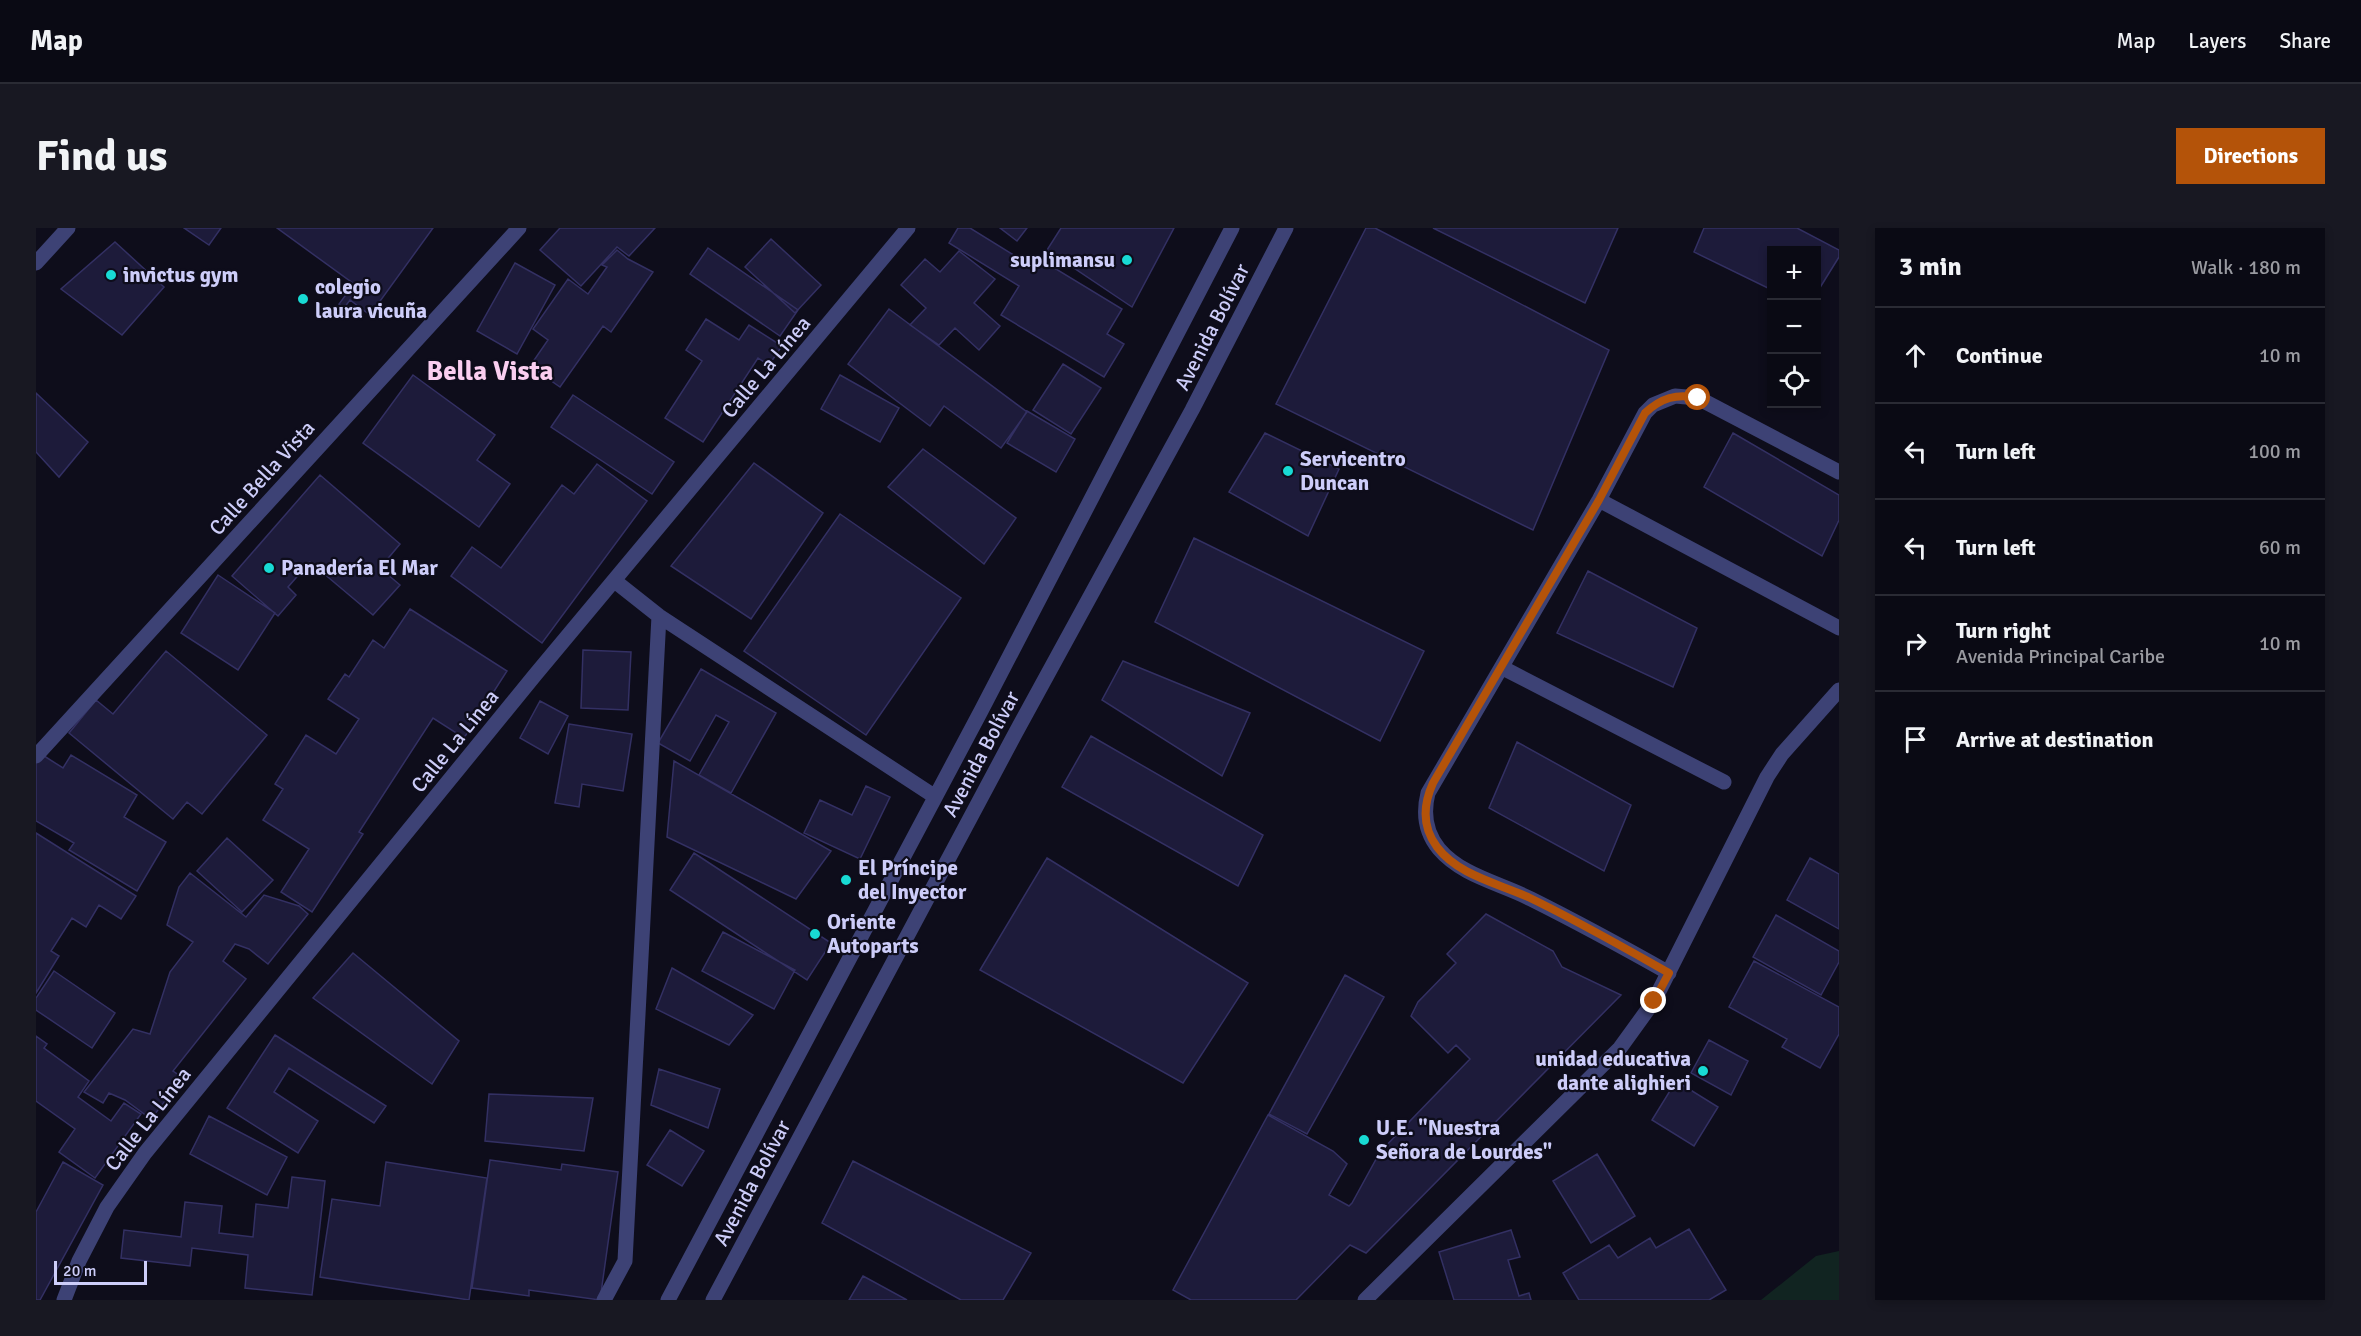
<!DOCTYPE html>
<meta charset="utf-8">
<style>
:root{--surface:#0a0a14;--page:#181822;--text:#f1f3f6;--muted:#999aa0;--line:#2a2b34;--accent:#b45309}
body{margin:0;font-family:Signika,sans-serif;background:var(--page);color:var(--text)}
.controls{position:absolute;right:18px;top:18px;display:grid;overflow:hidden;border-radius:0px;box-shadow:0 3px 9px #0003}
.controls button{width:54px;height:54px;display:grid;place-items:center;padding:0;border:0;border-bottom:2px solid var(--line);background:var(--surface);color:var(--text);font:30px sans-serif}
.scale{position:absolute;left:18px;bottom:15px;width:93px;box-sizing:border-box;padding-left:6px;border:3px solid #cdcdf9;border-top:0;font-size:16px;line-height:21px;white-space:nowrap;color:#cdcdf9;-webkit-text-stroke:4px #0e0d1b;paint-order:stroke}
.stop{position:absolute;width:18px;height:18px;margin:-14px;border:4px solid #b45309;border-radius:50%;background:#fff}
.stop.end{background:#b45309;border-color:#fff;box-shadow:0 2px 6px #0008}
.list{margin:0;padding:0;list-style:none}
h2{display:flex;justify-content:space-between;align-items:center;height:78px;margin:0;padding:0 24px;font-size:26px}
h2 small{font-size:20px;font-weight:400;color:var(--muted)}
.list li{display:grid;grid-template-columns:39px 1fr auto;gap:18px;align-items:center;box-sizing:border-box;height:96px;padding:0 24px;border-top:2px solid var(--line)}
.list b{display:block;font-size:22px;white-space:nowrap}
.list p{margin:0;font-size:20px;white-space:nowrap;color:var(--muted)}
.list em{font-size:20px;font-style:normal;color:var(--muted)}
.icon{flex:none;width:33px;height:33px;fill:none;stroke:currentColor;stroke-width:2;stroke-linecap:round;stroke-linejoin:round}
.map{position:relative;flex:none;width:1803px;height:1072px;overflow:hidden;border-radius:0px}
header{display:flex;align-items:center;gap:36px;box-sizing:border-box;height:84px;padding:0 30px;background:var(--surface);border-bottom:2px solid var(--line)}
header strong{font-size:28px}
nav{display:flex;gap:33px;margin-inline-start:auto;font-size:21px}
.intro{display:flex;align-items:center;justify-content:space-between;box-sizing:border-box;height:144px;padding:0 36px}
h1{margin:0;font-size:42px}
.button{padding:15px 27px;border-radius:0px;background:var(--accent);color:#fff;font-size:21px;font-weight:700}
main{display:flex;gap:36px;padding:0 36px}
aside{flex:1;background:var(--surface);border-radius:0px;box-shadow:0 3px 9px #0003}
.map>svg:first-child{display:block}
</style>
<header>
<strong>Map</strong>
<nav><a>Map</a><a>Layers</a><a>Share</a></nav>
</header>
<div class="intro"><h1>Find us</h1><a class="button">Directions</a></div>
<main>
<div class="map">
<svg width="1803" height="1072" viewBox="0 0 1803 1072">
<rect width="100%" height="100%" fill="#0e0d1b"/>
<path fill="#112421" d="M1803,1023v49h-78l55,-44z"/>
<path fill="#1d1b3a" stroke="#333063" stroke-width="1.5" d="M148,0h37l-12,17z
M241,0h156l-63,87 -20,-15 -6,8 -5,-4 15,-20z
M524,0h95l-26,28 -12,-9 -36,39 -41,-36z
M922,0h12l63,39 5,-9 84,51 -15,25 17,10 -20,33 -103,-62 18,-29 -70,-43z
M964,0h27l-10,13z
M1025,0h113l-42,79 -85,-57z
M1330,0h9l234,122 -76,180 -257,-126z
M1397,0h185l-33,75z
M1668,0h93l42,22v7l-23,37v-44h-44v40l-78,-38z
M735,11l50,46 -26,28 -50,-46z
M79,14l49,45 -42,48 -61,-46z
M672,20l90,62 -18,26 -90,-62z
M581,22l11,9 25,13 -42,60 -8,-6 -43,61 -30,-21 18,-26 -15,-11 35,-50 20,15 19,-27 -5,-2z
M923,23l36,28 -21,24 26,23 -21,24 -24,-22 -16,17 -29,-20 16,-17 -25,-23 24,-26 15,13z
M479,35l40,22 -38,69 -40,-23z
M853,81l138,103 -26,36 -57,-42 -14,20 -82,-62z
M670,91l33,21 10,-15 33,21 -13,19 -11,-7 -55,84 -38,-24 37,-57 -16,-11z
M1027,136l38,24 -30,46 -38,-24z
M377,147l82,60 -18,25 33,24 -31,43 -116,-84z
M804,147l59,33 -19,34 -59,-33z
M0,165l52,49 -29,35 -23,-25z
M537,167l101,67 -22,32 -101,-67z
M991,183l48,28 -19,33 -49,-29z
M1229,205l74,36 -31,67 -79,-44z
M1697,205l106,62v25l-17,36 -118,-69z
M887,221l93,69 -32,46 -96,-77z
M718,235l69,50 -72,106 -80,-53z
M561,236l50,37 -105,142 -91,-67 21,-29 29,21 61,-83 12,9z
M284,247l80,69 -20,24 20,17 -27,30 -63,-53 -22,25 8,8 -18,21 -46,-40z
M804,286l121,84 -95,137 -122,-84z
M1158,310l230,113 -44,90 -225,-119z
M1552,343l109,57 -24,59 -116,-54z
M182,347l57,38 -37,57 -57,-37z
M374,381l97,62 -43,67 -31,-20 -74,114 4,2 -51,78 -31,-20 28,-43 -46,-29 20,-31 -8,-5 31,-49 30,19 23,-35 -31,-20 17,-25 4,3 24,-37 11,8z
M547,422l48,2 -3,58 -47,-2z
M130,423l101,84 -65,79 -15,-12 -14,17 -104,-86 27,-33 17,14z
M1087,433l127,52 -28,63 -120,-76z
M665,441l75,44 -45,80 -32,-18 30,-53 -13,-7 -26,46 -32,-18z
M504,473l28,15 -20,38 -28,-16z
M533,496l63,10 -9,57 -41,-7 -3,23 -24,-4z
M1055,508l172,99 -25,51 -176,-99z
M1481,514l114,63 -27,66 -115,-63z
M5,526l22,14 8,-13 66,40 -13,22 42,25 -29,49 -68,-41 5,-7 -38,-22v-58z
M638,533l157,90 -35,48 -129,-62z
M830,558l24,11 -30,62 -56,-26 16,-33 32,15z
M0,605l100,63 -15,23 -22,-14 -13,22 -14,-9 -21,33 8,5 -23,37z
M191,610l46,42 -31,32 -45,-41z
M658,625l137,90 -24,37 -137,-90z
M1011,630l201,125 -65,100 -203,-113z
M1774,630l29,16v55l-52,-29z
M154,645l56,44 18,-22 35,11 9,8 -40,50 -19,-15 -14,-5 -12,17 23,18 -73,92 10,7 -32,41 -26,-19 -16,-7 -6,10 -19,-11 49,-63 17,5 20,-62 23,-30 -26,-17 12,-38z
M1450,686l67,37 9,16 59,28 -255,258 -16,-8 -54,55h-105l-18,-10 95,-175 65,36 14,13 -18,31 20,11 3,-3 28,-51 90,-93 -14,-14 -8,8 -37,-37 7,-14 38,-39 -9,-9z
M1740,687l63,36v11l-18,33 -68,-38z
M687,704l72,38 -21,39 -72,-38z
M317,725l106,88 -27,43 -119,-86z
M1718,733l85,46v27l-19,34 -38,-21 5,-8 -58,-32z
M636,740l81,47 -24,30 -73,-36z
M18,743l61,42 -23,35 -56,-38v-12z
M1309,747l39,22 -77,137 -38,-20z
M239,807l111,71 -12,17 -85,-55 -15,24 44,29 -20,32 -71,-45z
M0,808l11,8 -3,4 45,33 -11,16 33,24 13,-18 17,11 -46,64 -36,-26 16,-23 -39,-28z
M1673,812l39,21 -17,34 -40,-22z
M623,841l61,20 -12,39 -57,-23z
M1640,853l42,26 -24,39 -42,-26z
M453,866l104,4 -9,53 -99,-10z
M173,888l78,41 -20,38 -77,-41z
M634,902l34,21 -22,35 -35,-21z
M1561,926l38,62 -44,27 -38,-62z
M454,932l71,10 1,-6 56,8 -18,128 -71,-10v6l-57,-8z
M817,933l178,92 -28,47h-42l-139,-77z
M27,934l40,23 -63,115h-4v-88z
M350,934l101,16 -18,122 -149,-23 12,-78 48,7z
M256,949l33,4 -13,114 -67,-7 3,-33 -56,-7 -2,18 -69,-8 3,-28 57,7 4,-35 37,4 -3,27 34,4 3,-33 32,4z
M1653,1001l37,61 -17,10h-130l-16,-27 46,-28 9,13 32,-20 6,10z
M1475,1002l9,27 -12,3 11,36 10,-3 2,7h-77l-15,-48z
M827,1048l44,24h-58z"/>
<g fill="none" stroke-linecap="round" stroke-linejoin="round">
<path stroke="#3d4275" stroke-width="15" d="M0,35l32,-35
M1563,272l240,128
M580,354l43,34 275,180
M1467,440l221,114
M0,528l483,-528
M1633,745c-46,-26 -92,-51 -138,-74 -31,-16 -69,-23 -92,-50 -14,-17 -16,-36 -11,-56l171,-293 46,-87 8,-8 22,-9 23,2 141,74
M28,1072l15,-39 28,-54 38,-54 390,-478 373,-447
M568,1072l21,-39 34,-645
M632,1072l313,-589 251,-483
M677,1072l302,-566 177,-324 94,-182
M1329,1072l255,-252 34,-47 113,-224 15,-23 57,-64"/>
</g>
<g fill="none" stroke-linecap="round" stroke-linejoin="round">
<path stroke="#b45309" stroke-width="8" d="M1618,773l15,-28c-46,-26 -93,-53 -141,-76 -31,-14 -70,-22 -91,-50 -15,-20 -14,-42 -4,-64l166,-283 46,-87c16,-15 32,-20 53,-15"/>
</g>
<g fill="#18dad4" stroke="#0e0d1b" stroke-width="2">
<circle cx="1091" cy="32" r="6"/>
<circle cx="75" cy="47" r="6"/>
<circle cx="267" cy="71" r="6"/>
<circle cx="1252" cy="243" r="6"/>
<circle cx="233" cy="340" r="6"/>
<circle cx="810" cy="652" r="6"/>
<circle cx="779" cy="706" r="6"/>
<circle cx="1667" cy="843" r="6"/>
<circle cx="1328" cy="912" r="6"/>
</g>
<g text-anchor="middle" stroke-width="4.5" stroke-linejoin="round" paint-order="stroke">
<g font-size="21" font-weight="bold" fill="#cdcdf9" stroke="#0e0d1b" text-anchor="start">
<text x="1079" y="39" text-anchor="end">suplimansu</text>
<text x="87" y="54">invictus gym</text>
<text x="279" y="66">colegio<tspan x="279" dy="24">laura vicuña</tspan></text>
<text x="1264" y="238">Servicentro<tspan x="1264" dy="24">Duncan</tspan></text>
<text x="245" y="347">Panadería El Mar</text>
<text x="822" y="647">El Príncipe<tspan x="822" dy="24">del Inyector</tspan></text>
<text x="791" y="701">Oriente<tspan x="791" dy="24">Autoparts</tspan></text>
<text x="1655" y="838" text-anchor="end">unidad educativa<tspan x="1655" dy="24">dante alighieri</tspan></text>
<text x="1340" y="907">U.E. "Nuestra<tspan x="1340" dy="24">Señora de Lourdes"</tspan></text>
</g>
<g font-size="21" fill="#cdcdf9" stroke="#0e0d1b">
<text transform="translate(1176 99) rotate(-63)" y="7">Avenida Bolívar</text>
<text transform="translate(730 139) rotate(-50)" y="7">Calle La Línea</text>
<text transform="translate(226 250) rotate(-48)" y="7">Calle Bella Vista</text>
<text transform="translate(419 513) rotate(-51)" y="7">Calle La Línea</text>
<text transform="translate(945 526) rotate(-62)" y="7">Avenida Bolívar</text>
<text transform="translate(112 891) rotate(-52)" y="7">Calle La Línea</text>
<text transform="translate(716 955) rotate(-62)" y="7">Avenida Bolívar</text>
</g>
<g font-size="27" font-weight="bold" fill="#facef0" stroke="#0e0d1b">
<text x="454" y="152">Bella Vista</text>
</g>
</g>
</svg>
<div class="controls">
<button>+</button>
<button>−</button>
<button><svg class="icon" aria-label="locate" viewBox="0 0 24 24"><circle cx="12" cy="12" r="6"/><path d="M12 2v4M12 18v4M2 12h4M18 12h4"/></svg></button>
</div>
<div class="scale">20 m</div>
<div class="stop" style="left:1662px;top:170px"></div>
<div class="stop end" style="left:1618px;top:773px"></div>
</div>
<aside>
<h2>3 min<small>Walk · 180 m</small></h2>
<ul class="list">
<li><svg class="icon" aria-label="ahead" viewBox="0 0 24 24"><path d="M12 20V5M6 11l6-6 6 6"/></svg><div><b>Continue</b></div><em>10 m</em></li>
<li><svg class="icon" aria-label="left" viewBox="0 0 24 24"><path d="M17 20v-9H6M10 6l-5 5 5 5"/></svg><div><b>Turn left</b></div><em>100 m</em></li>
<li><svg class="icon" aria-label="left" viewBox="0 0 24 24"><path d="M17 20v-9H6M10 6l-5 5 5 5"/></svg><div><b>Turn left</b></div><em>60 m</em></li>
<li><svg class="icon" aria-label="right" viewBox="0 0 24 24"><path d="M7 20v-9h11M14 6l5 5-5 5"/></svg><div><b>Turn right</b><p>Avenida Principal Caribe</p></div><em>10 m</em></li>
<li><svg class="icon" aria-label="arrive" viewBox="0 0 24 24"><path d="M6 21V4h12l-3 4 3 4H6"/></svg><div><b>Arrive at destination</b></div></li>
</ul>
</aside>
</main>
